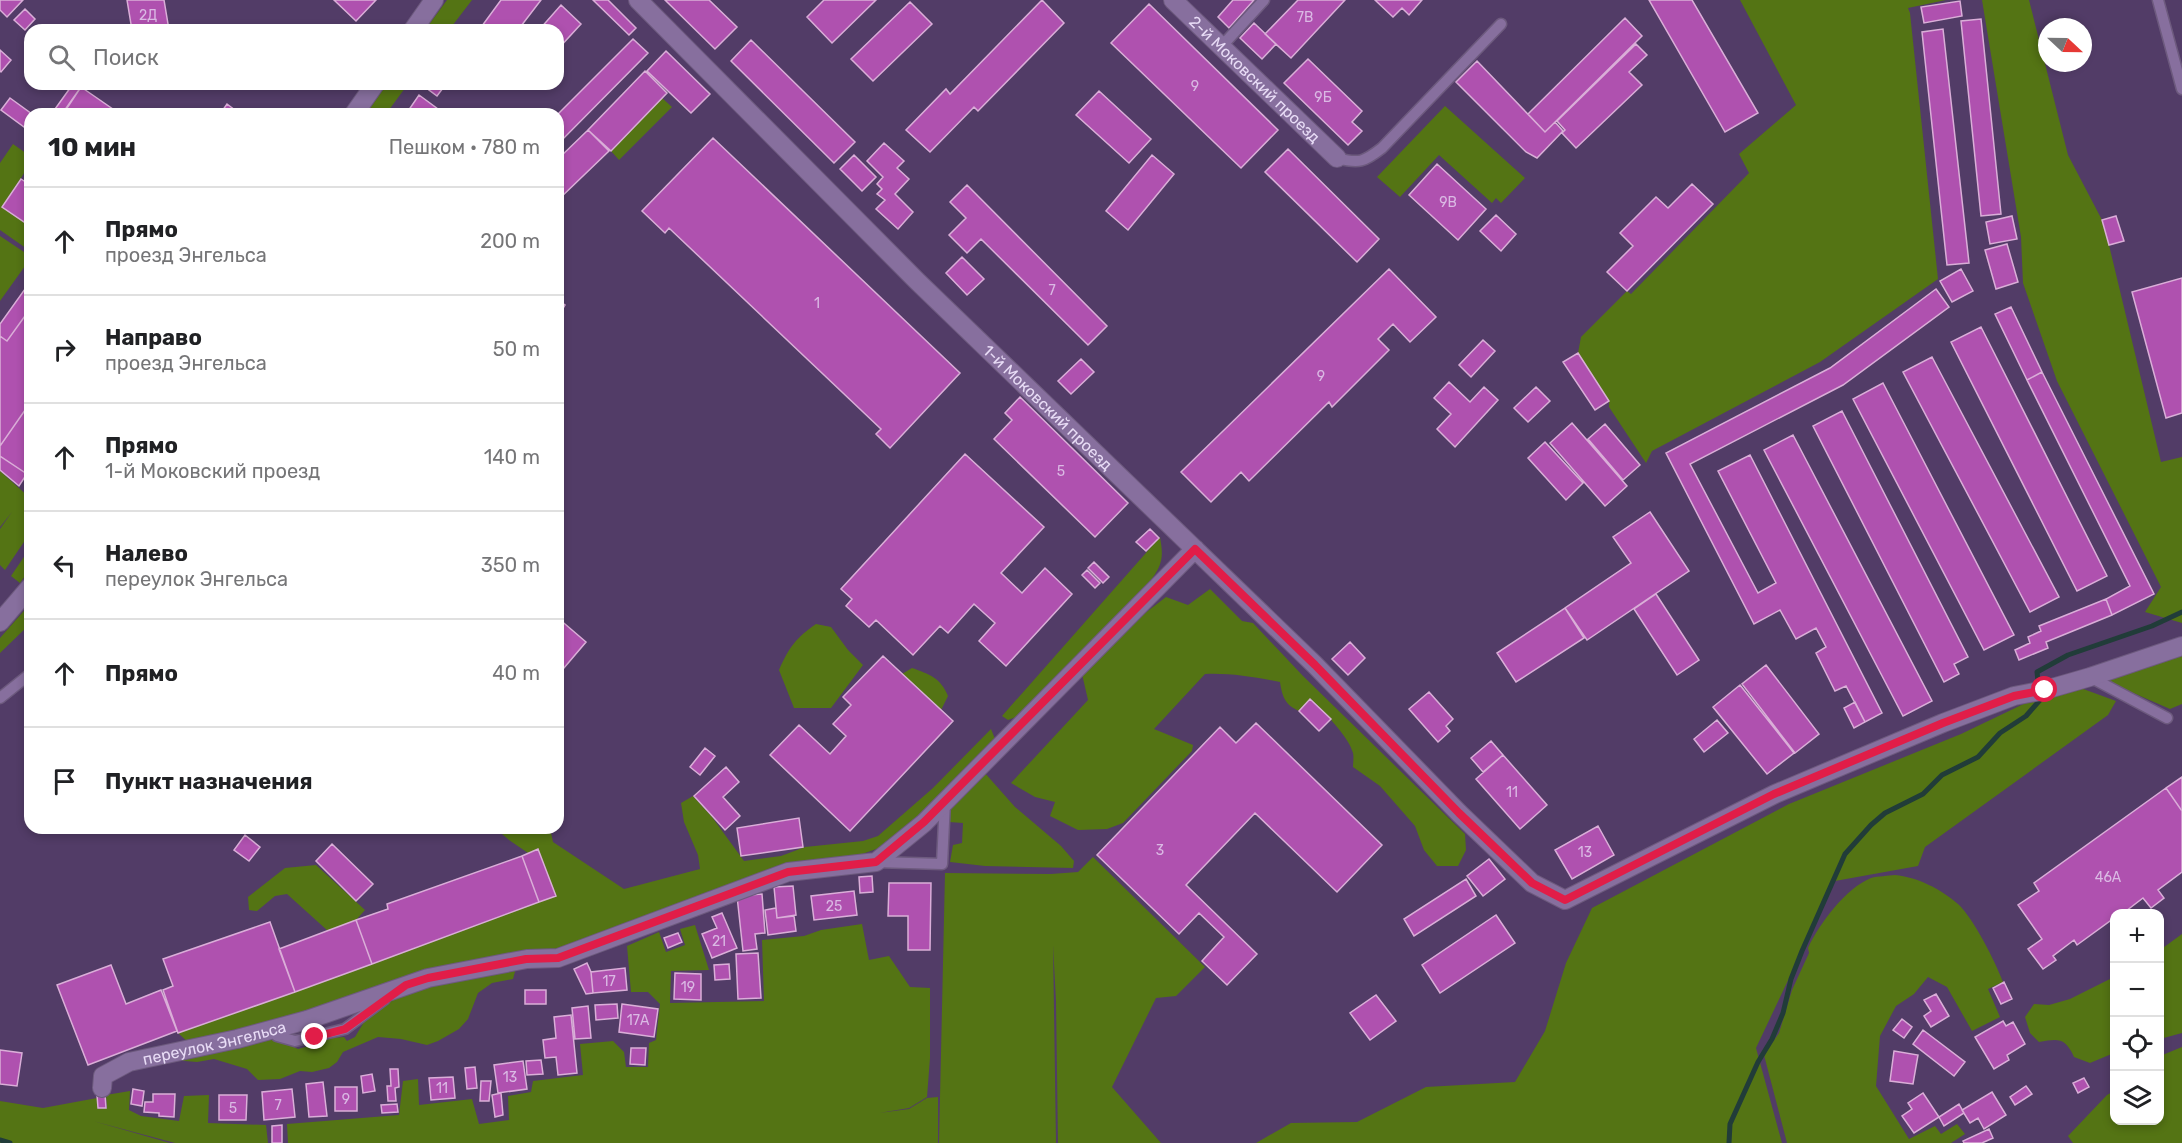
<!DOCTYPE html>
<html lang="ru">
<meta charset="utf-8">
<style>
:root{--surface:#fff;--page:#f2f2f2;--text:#202124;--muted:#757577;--line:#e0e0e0}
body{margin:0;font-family:Rubik,sans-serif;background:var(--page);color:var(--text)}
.controls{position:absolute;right:18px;bottom:18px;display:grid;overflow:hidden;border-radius:12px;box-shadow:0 3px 9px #0003}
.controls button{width:54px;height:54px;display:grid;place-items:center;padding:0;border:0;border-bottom:2px solid var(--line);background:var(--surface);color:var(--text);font:30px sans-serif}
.compass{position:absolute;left:2038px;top:18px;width:54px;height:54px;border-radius:50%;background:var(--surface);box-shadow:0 3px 9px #0003;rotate:112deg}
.stop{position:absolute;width:18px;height:18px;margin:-14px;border:4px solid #e11d48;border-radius:50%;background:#fff}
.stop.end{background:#e11d48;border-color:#fff;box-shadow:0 2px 6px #0008}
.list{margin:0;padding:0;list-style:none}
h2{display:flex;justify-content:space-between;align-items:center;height:78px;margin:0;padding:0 24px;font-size:26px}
h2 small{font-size:20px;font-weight:400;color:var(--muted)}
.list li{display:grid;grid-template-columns:39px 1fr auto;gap:18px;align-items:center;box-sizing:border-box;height:108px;padding:0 24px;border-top:2px solid var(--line)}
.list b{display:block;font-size:22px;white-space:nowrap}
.list p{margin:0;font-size:20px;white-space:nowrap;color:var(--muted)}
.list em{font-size:20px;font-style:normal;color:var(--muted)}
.icon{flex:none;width:33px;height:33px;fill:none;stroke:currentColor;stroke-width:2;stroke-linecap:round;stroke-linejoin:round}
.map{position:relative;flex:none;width:2182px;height:1143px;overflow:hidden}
.search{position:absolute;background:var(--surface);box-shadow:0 3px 9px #0003;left:24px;top:24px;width:540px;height:66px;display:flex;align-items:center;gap:15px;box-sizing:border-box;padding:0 21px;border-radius:18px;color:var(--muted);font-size:22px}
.panel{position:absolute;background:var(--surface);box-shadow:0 3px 9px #0003;left:24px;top:108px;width:540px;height:726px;border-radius:18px}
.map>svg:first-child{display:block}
</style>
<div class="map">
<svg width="2182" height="1143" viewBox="0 0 2182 1143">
<rect width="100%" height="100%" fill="#523c67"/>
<path fill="#547414" d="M447,0h25l-23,30h-24z
M1740,0h206l-38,8 2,5 28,266 -118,83 -168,89 -6,12 -37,-56v-6l-31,-48 3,-16 46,-46 4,3 118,-121 -10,-19 57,-49z
M1982,0h47l39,155 34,65 7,25 52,217 21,-5v166l-37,-11 16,-25 -104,-206 -34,-98 -2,-46z
M387,84h21l-22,30h-20z
M662,98l10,9 -53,53 -8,-9z
M1445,106l80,72 -24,25 -5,-5 -4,5 -53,-48 -39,42 -23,-20z
M13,144l17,12v8l-28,43 28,19v25l-30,-21v-67z
M0,236l30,20v3l-30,42z
M0,471l30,27v35l-25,37 -5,-5v-36l12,-17 -12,15z
M1160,537c4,22 2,28 -11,46l-133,134 -8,3 -6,-4z
M30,548v21l-10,14 -9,-7z
M1210,589l32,32 11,2 50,53 162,158 1,16 -8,16h-21l-13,-16 -9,-24 -35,-40 -27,-19c0,-4 1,-10 0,-14 -4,-16 -30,-42 -42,-54l-12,12c-14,-6 -17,-15 -19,-29 -26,-5 -49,-9 -75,-8l-51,55 39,16 -1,6 -69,72 -16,6 -29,1 -28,-14 5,-14 -20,-5 -24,-14 77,-83 -6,-26 45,-47 39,-30 22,8z
M30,604v20l-30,29v-15z
M816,624l15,3 17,23 15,15 -32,43h-37l-15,-38c10,-23 17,-32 37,-46z
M2182,644v60l-12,5 -71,-31z
M912,668c17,6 29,10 36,28l-7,14 -39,-36z
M2067,683l49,18 -8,14 -183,132 -7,19 -83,15 -79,167 26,95h-526l35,-20 66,-1 69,-35 89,-5 30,-51 21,-68 26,-55 197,-104 172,-70z
M991,729l4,10 -89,89 -24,19 -20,7 -64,12 -226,82 -381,97 -13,-12 377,-137 -17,-46 -10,3 -19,-13 -14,-12h55l3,14 71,47 76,-20 -2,-14 -14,-33 -3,-19 12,-7 19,21 32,44 37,-5 24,-9 58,-6 15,-5 55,-48z
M984,772l31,35 46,39 13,15 -1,7 -88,-2 -35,-4 3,-17 9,-2 1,-20 -14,-1v-14z
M1093,857l112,110 -29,29 -20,2 -44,89 49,56h-103l-2,-142 -3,-56 3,198h-117l6,-270 106,1 27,-2z
M316,865l49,45 -9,10 -28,11 -41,-37 -12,2 -18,15 -8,-1 -1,-13 37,-29z
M1895,875c22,2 46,14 63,29 16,15 37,57 45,78l-15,7 12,28 -28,14 -25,-44 -19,-10 -14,17 -18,12 -16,30 -4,50 33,53 26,-13 6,8 16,-10 8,10 -14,9h-164l-23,-88 15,-22 13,-43 17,-37 -1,-5c11,-24 38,-60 63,-70 7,-2 17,-2 24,-3z
M862,924l7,36 20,-4 21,31 20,1v70l-3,39 -18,11 -30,5 30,-4 18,-11 11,-1v46h-650l-1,-19 112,-9 4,-34 15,-2 1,26 53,-6 7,25 30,-4 -1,-24 23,-4 2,-11 50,-6 -3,-31 33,-3 11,11 2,15h22l1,-24 7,-3 4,-36 -12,-12h-17l-4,-46 32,-14 7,20 19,-7 -5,-16 15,-4 14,45 -38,1 -1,32 94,-2 -2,-61 42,-4 17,-6z
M2182,934v99l-22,6v-89z
M516,968l-3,11 -21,4 -14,10 -10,26 -9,10 -21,12 -11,4 -26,-6 -23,-2 -35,15 -6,10 -8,6 -17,4 -12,-1 -20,8 -22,1 -11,-11 -33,-10 -17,3 -24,-2 99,-23 26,12 11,-3 9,-7 26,-2 3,4 8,-4 9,-15 17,-15 29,-17z
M2114,977v76l-24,10 -16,-6c-9,-20 -16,-18 -35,-15l-9,-9 -5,-16 9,-13 15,1 21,-6z
M2182,1047v96h-109l-5,-7 39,-41 7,-4v29h46v-64z
M130,1091l-1,19 12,6 38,5 5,-25 25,-1 -1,28 58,2 2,18h-93l-82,-22 77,22h-170v-42l43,7 54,-10 1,11 9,-1 -1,-13z"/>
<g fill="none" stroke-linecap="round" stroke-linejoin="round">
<path stroke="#213c39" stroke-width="5" d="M0,1140l10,3
M1729,1143l1,-19 28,-62 14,-23 11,-26 8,-34 11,-28 43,-97 26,-29 14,-12 38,-19 19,-19 36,-18 22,-24 26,-17 14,-16 -3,-28 31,-17 84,-29 30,-14"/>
</g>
<path fill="#af51af" stroke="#daaed8" stroke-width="1.5" d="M0,0h23l-16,17 -7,-7z
M127,0h37l5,30h-37z
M334,0h42l-20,21z
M501,0h40l-23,30h-39z
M593,0h15l28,28 -7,7z
M665,0h44l28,27 -22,22z
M824,0h52l-44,43 -25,-26z
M1042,0l22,23 -86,88 -4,-4 -44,45 -24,-22 40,-41 4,5z
M1233,0h21l-25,28 -11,-11z
M1298,0h47l-54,58 -26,-24z
M1375,0h47l-13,15 -7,-7 -9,9z
M1649,0h43l66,113 -33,19z
M1960,1l2,15 -38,7 -3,-16z
M910,2l22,22 -59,57 -22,-22z
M1149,4l129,126 -37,38 -130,-125z
M561,5l20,19 -23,25v-19h-19z
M25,9l10,10 -10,11 -11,-10z
M1625,18l17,18 -97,96 -17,-18z
M1981,19l20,195 -20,2 -20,-195z
M1254,23l22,21 -14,15 -22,-21z
M1943,29l26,234 -22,2 -25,-233z
M633,39l15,14 -90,91v-30z
M751,40l104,102 -21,21 -103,-102z
M1636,44l11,11 -18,17 13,13 -66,63 -14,-15 3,-3 -8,-9z
M0,50l11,10 -10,12 -1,-1z
M666,51l44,43 -19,19 -44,-42z
M1308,59l54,52 -10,11 10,9 -14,14 -64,-62z
M1477,61l68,71 10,-10 8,9 -26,27 -11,-6 -70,-70z
M645,71l22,22 -56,58 -23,-21z
M73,84l8,3 -19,27 -7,-5z
M433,84h13l-9,12 -8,-6z
M81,87l39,27h-57z
M1099,91l52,48 -22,24 -53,-48z
M419,95l23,17 -1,2h-35z
M10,98l22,16h-2v6l-6,7 -23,-17z
M227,104l12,9v1h-19z
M588,130l21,21 -51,49v-41z
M713,138l247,235 -70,75 -14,-14 5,-5 -212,-201 -4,5 -23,-22z
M884,143l20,18 -7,7 12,11 -14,15 18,18 -15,17 -22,-20 9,-9 -8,-6 5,-5 -5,-5 6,-7 -16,-16z
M1288,149l91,90 -22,23 -92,-90z
M854,155l22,22 -14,14 -22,-22z
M1152,155l22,19 -46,56 -22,-19z
M1437,164l49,45 -28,31 -49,-45z
M21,179l9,6v41l-28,-19z
M1692,184l21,20 -86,87 -20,-19 26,-26 -13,-13 36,-36 12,11z
M967,185l140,141 -19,19 -107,-106 -14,14 -18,-18 17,-17 -16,-16z
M1496,215l20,19 -15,17 -21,-20z
M2012,216l5,23 -27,5 -4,-22z
M2116,216l8,25 -15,4 -7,-25z
M2007,244l11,38 -22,7 -11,-39z
M962,257l22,22 -17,16 -21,-22z
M1389,269l47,48 -26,25 -17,-18 -15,15 11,11 -57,57 -3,-5 -80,79 -8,-9 -30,30 -30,-30z
M1961,269l12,22 -21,11 -12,-21z
M2182,278v135l-16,5 -34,-126z
M30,282v27l-23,32 -7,-5v-12z
M30,282v187l-11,17 -19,-16v-146z
M1936,289l13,18 -106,78 -153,79 68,129 18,-10 -58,-112 32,-16 132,258 -17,9 -19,-36 -11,5 -19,-38 10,-6 -10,-19 -20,11 -16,-29 -26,14 -88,-171 164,-85z
M558,300l7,5 -7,12z
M2011,307l31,65 -15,8 -32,-66z
M1981,327l126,249 -30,15 -126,-249z
M1483,340l12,11 -24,26 -12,-12z
M1578,353l31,48 -14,9 -32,-48z
M1932,357l127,240 -29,15 -127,-240z
M1081,359l13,13 -23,22 -13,-13z
M2042,372l112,222 -42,21 -6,-16 24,-13 -103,-206z
M1449,382l21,20 14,-15 14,13 -43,47 -18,-18 14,-15 -17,-16z
M1883,383l131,252 -30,15 -131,-251z
M1536,387l14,14 -22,21 -14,-14z
M1020,397l108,106 -33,34 -101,-98 18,-19 -7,-7z
M30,403v66l-3,5 -27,-18v-10z
M1842,411l126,246 -14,7 5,10 -15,8 -131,-256z
M1572,423l55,63 -22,20 -55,-63z
M1605,424l35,41 -17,15 -35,-41z
M1793,435l139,266 -29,15 -139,-266z
M1545,442l38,41 -17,17 -38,-42z
M965,454l79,73 -43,46 21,20 23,-25 27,26 -66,72 -27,-25 16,-18 -21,-19 -26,29 -8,-7 -27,29 -37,-35 -7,7 -23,-21 6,-7 -11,-10z
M1650,512l39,59 -102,69 -22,-32 66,-45 -18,-26z
M1150,529l9,9 -13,13 -10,-9z
M1094,562l15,15 -6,6 -15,-15z
M1087,570l13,13 -5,5 -13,-13z
M1656,594l43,66 -22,15 -43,-66z
M2106,599l6,16 -66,27 2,6 -29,12 -4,-10 15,-7 -2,-6 13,-6 -2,-5z
M1565,608l19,30 -68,44 -19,-29z
M558,618l28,24 -28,33z
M1350,642l15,16 -17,17 -16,-16z
M883,656l70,65 -103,110 -80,-76 29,-30 31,29 16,-18 -13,-12 18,-19 -8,-8z
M1766,665l53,69 -24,19 -53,-69z
M1740,685l54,68 -27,21 -54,-67z
M1429,692l24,27 -7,7 4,5 -12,11 -29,-33z
M1310,699l21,20 -12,12 -20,-20z
M1855,702l10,20 -11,6 -10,-20z
M1717,720l11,13 -24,19 -10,-13z
M1256,723l126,122 -45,47 -82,-79 -69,72 71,69 -30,31 -25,-24 22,-24 -25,-24 -20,21 -82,-79 123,-128 16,16z
M1491,741l12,14 -20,17 -12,-14z
M705,748l10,8 -15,19 -10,-8z
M1503,755l44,50 -27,24 -44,-50z
M726,767l13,15 -16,15 17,19 -15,14 -31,-34z
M2182,777v34l-16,-23z
M2166,788l16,23v61l-24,18 6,8 -13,10 -8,-10 -21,16h-8v4l-37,27 -3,-5 -21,16 3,4 -13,9 -15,-20 14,-10 -24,-34 21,-14 -5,-8z
M799,818l4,29 -62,9 -4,-28z
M1598,826l16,29 -42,24 -17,-29z
M245,835l15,12 -11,14 -15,-11z
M332,844l41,40 -17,17 -40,-40z
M538,849l18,47 -17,6 -17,-46z
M522,856l17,46 -167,62 -16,-44 32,-11 -1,-5z
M1489,859l16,20 -22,17 -16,-20z
M872,876l1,16 -13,1 -1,-16z
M1466,879l10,17 -62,40 -10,-17z
M889,883h42l-1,67h-22v-34h-20z
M793,886l3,29 -19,3 -3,-31z
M854,891l3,24 -43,5 -3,-24z
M762,894l3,39 -10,1 2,15 -14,2 -6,-55z
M776,908l1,10 17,-2 2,15 -28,4 -3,-25z
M722,913l15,35 -25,10 -10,-24 15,-6 -5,-11z
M1496,915l19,28 -75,50 -18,-28z
M356,920l16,44 -77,28 -16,-43z
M270,922l25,70 -117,41 -15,-43 10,-4 -10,-27z
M678,933l4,9 -14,6 -4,-10z
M758,953l3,45 -23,1 -2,-45z
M587,963l4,9 2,21 -7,1 -12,-25z
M729,964l1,15 -15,1 -1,-15z
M111,965l15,39 35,-14 16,41 -89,34 -31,-80z
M625,968l2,22 -34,3 -2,-21z
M675,973l26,1v26l-27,-1z
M2004,982l8,17 -11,5 -8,-16z
M525,990h21v14h-21z
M1936,994l13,22 -18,11 -7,-11 7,-5 -7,-11z
M1376,995l20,26 -26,19 -20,-27z
M617,1004l1,14 -22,2 -1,-15z
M622,1004l36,5 -4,28 -35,-5z
M588,1006l3,32 -16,1 -3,-31z
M571,1015l6,58 -19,2 -2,-18 -11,1 -2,-18 13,-2 -2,-21z
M1902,1019l10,8 -8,11 -11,-8z
M2003,1021l3,5 7,-4 12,22 -18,11 2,5 -15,9 -19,-32z
M1923,1030l42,32 -11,14 -41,-32z
M631,1048h15l-1,17 -15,-1z
M0,1050l22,3 -5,33 -17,-2z
M1894,1051l24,4 -5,29 -23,-3z
M541,1060l2,14 -16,1 -1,-14z
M523,1061l4,28 -29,4 -4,-28z
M475,1067l2,21 -10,1 -2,-21z
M390,1069h8l1,18 -4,1 1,13h-8l-1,-15h4z
M372,1074l3,17 -12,2 -2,-17z
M453,1077l2,21 -24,2 -2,-22z
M2084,1078l5,9 -11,6 -5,-10z
M481,1081h10l-2,20h-9z
M323,1082l4,34 -18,1 -3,-33z
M2026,1086l6,8 -17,11 -5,-8z
M335,1087h22v24h-22z
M133,1089l11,2 -2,15 -11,-2z
M292,1089l3,28 -31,3 -2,-28z
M1992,1092l14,23 -22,14 -6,-11 -8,5 -8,-13z
M501,1093l2,22 -8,2 -3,-22z
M1923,1093l16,24 -25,16 -12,-17 10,-7 -4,-6z
M105,1094l1,14h-8l-1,-13z
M153,1094h22l-1,23 -15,-1v-3l-15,-1 1,-10h8z
M219,1095h28l-1,25h-27z
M397,1104l1,8 -16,1 -1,-8z
M1959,1104l5,9 -20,13 -5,-9z
M282,1125v18h-10v-17z
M1989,1129l4,9 -11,5h-18l-1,-2z"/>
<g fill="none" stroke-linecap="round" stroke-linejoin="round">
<defs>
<path id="lane" d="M2158,0l24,89
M1221,47l43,-47
M1337,158c22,6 27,4 45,-10l119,-124
M2090,677l77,41
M0,698l30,-24
M876,862l66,2 3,-63
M276,1028l1,8 18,5 50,-12 40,-30"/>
<g id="street">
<path id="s1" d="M638,0l279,281 398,384 144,148 73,70 33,17 210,-106 168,-71 71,-27 31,-6 45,-13 92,-31"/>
<path id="s2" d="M1173,0l164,158"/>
<path id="s3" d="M102,1088l1,-12 26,-14 108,-23 70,-19 121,-42 99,-19 31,-1 230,-86 88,-10 48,-39 271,-274"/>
</g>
<path id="secondary" d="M413,30l21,-30
M354,114l21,-30
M0,622l30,-35"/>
</defs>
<use href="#lane" stroke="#6d5a7e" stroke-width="13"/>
<use href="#street" stroke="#6d5a7e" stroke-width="20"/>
<use href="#secondary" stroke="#6d5a7e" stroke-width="20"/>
<use href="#lane" stroke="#876f9e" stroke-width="10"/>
<use href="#street" stroke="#876f9e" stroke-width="18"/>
<use href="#secondary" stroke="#876f9e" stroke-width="18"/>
</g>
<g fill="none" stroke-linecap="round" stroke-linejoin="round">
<path stroke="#e11d48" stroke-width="8" d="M315,1037l30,-8 61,-44 22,-7 98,-19 32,-1 230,-86 88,-10 48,-40 271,-273 120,116 144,148 73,70 33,17 209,-106 169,-71 71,-27 31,-6"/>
</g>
<g text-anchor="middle" stroke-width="5" stroke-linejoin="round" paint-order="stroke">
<g font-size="14" fill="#dab9e4">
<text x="148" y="20">2Д</text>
<text x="1305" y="22">7В</text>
<text x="1195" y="91">9</text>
<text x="1323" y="102">9Б</text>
<text x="1448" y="207">9В</text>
<text x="1052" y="295">7</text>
<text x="817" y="308">1</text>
<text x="1321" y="381">9</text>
<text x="1061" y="476">5</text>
<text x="1512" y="797">11</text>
<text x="1160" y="855">3</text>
<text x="1585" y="857">13</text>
<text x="2108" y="882">46А</text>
<text x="834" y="911">25</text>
<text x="719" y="946">21</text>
<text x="609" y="986">17</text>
<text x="688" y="992">19</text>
<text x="638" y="1025">17А</text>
<text x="510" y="1082">13</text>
<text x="442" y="1093">11</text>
<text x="346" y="1104">9</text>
<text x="278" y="1110">7</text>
<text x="233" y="1113">5</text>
</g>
<g font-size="16" fill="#e8dcf6" stroke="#523c67">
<text dy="6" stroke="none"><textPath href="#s2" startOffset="114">2-й Моковский проезд</textPath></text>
<text dy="6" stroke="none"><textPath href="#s1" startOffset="578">1-й Моковский проезд</textPath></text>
<text dy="6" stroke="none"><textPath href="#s3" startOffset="129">переулок Энгельса</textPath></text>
</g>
</g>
</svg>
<div class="controls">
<button>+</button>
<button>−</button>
<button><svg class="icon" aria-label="locate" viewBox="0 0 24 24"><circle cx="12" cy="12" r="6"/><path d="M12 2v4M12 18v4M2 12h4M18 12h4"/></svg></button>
<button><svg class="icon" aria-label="layers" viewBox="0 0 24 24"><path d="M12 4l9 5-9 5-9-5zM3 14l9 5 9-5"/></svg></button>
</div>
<svg class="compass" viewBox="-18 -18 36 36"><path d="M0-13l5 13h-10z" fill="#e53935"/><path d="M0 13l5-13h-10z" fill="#757577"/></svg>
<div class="stop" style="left:2045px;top:690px"></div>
<div class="stop end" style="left:315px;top:1037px"></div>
<div class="search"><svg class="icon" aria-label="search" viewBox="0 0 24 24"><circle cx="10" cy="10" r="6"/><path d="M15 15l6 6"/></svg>Поиск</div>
<section class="panel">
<h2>10 мин<small>Пешком · 780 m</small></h2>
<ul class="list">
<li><svg class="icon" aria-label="ahead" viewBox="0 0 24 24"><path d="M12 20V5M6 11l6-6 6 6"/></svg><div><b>Прямо</b><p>проезд Энгельса</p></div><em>200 m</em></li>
<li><svg class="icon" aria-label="right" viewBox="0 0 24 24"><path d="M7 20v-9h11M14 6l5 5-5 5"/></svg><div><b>Направо</b><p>проезд Энгельса</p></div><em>50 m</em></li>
<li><svg class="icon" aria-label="ahead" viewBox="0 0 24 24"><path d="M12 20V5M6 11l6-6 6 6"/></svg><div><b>Прямо</b><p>1-й Моковский проезд</p></div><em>140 m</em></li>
<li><svg class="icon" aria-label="left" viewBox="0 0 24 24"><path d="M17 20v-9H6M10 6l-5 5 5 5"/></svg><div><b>Налево</b><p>переулок Энгельса</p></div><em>350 m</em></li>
<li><svg class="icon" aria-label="ahead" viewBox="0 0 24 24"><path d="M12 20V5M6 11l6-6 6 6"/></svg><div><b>Прямо</b></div><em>40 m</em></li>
<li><svg class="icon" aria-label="arrive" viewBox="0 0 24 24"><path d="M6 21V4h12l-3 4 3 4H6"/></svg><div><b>Пункт назначения</b></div></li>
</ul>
</section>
</div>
